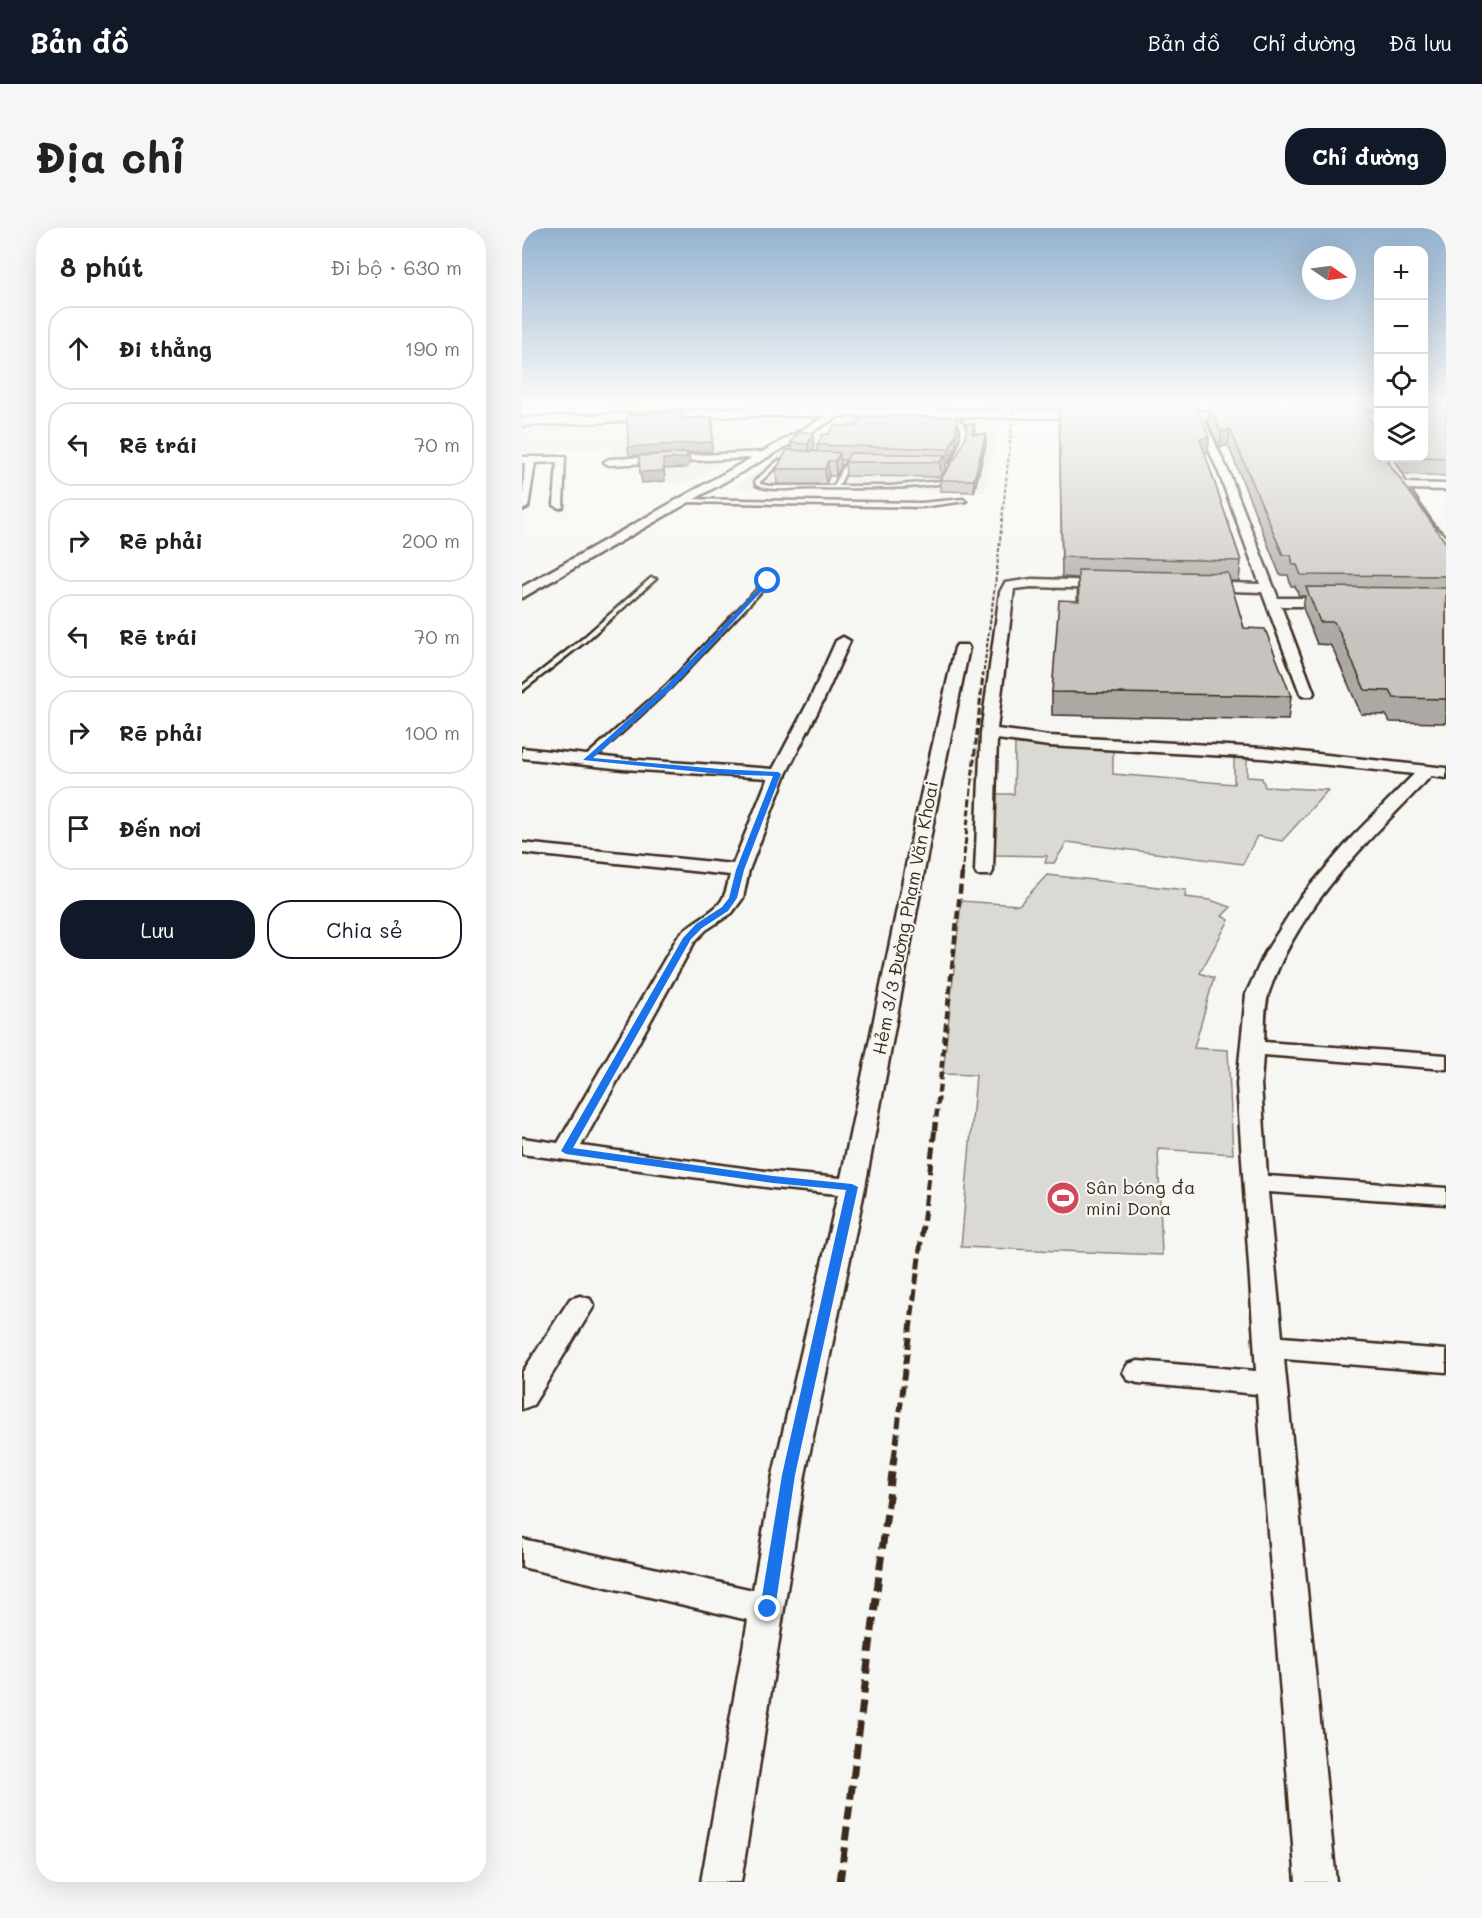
<!DOCTYPE html>
<html lang="vi">
<meta charset="utf-8">
<style>
:root{--surface:#fff;--page:#f6f6f6;--text:#222;--muted:#767676;--line:#e0e0e0;--accent:#111827}
body{margin:0;font-family:Mali,sans-serif;background:var(--page);color:var(--text)}
.controls{position:absolute;right:18px;top:18px;display:grid;overflow:hidden;border-radius:12px;box-shadow:0 6px 24px #0002}
.controls button{width:54px;height:54px;display:grid;place-items:center;padding:0;border:0;border-bottom:2px solid var(--line);background:var(--surface);color:var(--text);font:30px sans-serif}
.compass{position:absolute;left:780px;top:18px;width:54px;height:54px;border-radius:50%;background:var(--surface);box-shadow:0 6px 24px #0002;rotate:103deg}
.stop{position:absolute;width:18px;height:18px;margin:-14px;border:4px solid #1a73e8;border-radius:50%;background:#fff}
.stop.end{background:#1a73e8;border-color:#fff;box-shadow:0 2px 6px #0008}
.list{margin:0;padding:0;list-style:none}
h2{display:flex;justify-content:space-between;align-items:center;height:78px;margin:0;padding:0 24px;font-size:26px}
h2 small{font-size:20px;font-weight:400;color:var(--muted)}
.list li{display:grid;grid-template-columns:39px 1fr auto;gap:18px;align-items:center;box-sizing:border-box;height:84px;margin:0 12px 12px;padding:0 12px;border:2px solid var(--line);border-radius:24px}
.list b{display:block;font-size:22px;white-space:nowrap}
.list em{font-size:20px;font-style:normal;color:var(--muted)}
.actions{display:flex;gap:12px;padding:18px 24px}
.actions a{flex:1;padding:14px 0;border:2px solid var(--accent);border-radius:24px;text-align:center;font-size:21px;color:var(--accent)}
.actions .main{background:var(--accent);color:#fff}
.icon{flex:none;width:33px;height:33px;fill:none;stroke:currentColor;stroke-width:2;stroke-linecap:round;stroke-linejoin:round}
.map{position:relative;flex:none;width:924px;height:1654px;overflow:hidden;border-radius:24px}
header{display:flex;align-items:center;gap:36px;box-sizing:border-box;height:84px;padding:0 30px;background:var(--accent);color:#fff}
header strong{font-size:28px}
nav{display:flex;gap:33px;margin-inline-start:auto;font-size:21px}
.intro{display:flex;align-items:center;justify-content:space-between;box-sizing:border-box;height:144px;padding:0 36px}
h1{margin:0;font-size:42px}
.button{padding:15px 27px;border-radius:24px;background:var(--accent);color:#fff;font-size:21px;font-weight:700}
main{display:flex;gap:36px;padding:0 36px}
aside{flex:1;background:var(--surface);border-radius:24px;box-shadow:0 6px 24px #0002}
.map>svg:first-child{display:block}
</style>
<header>
<strong>Bản đồ</strong>
<nav><a>Bản đồ</a><a>Chỉ đường</a><a>Đã lưu</a></nav>
</header>
<div class="intro"><h1>Địa chỉ</h1><a class="button">Chỉ đường</a></div>
<main>
<aside>
<h2>8 phút<small>Đi bộ · 630 m</small></h2>
<ul class="list">
<li><svg class="icon" aria-label="ahead" viewBox="0 0 24 24"><path d="M12 20V5M6 11l6-6 6 6"/></svg><div><b>Đi thẳng</b></div><em>190 m</em></li>
<li><svg class="icon" aria-label="left" viewBox="0 0 24 24"><path d="M17 20v-9H6M10 6l-5 5 5 5"/></svg><div><b>Rẽ trái</b></div><em>70 m</em></li>
<li><svg class="icon" aria-label="right" viewBox="0 0 24 24"><path d="M7 20v-9h11M14 6l5 5-5 5"/></svg><div><b>Rẽ phải</b></div><em>200 m</em></li>
<li><svg class="icon" aria-label="left" viewBox="0 0 24 24"><path d="M17 20v-9H6M10 6l-5 5 5 5"/></svg><div><b>Rẽ trái</b></div><em>70 m</em></li>
<li><svg class="icon" aria-label="right" viewBox="0 0 24 24"><path d="M7 20v-9h11M14 6l5 5-5 5"/></svg><div><b>Rẽ phải</b></div><em>100 m</em></li>
<li><svg class="icon" aria-label="arrive" viewBox="0 0 24 24"><path d="M6 21V4h12l-3 4 3 4H6"/></svg><div><b>Đến nơi</b></div></li>
</ul>
<div class="actions"><a class="main">Lưu</a><a>Chia sẻ</a></div>
</aside>
<div class="map">
<svg width="924" height="1654" viewBox="0 0 924 1654">
<rect width="100%" height="100%" fill="#f6f6f2"/>
<filter id="ink" filterUnits="userSpaceOnUse"><feTurbulence type="fractalNoise" baseFrequency=".0167" numOctaves="2"/><feDisplacementMap in="SourceGraphic" scale="12" xChannelSelector="R" yChannelSelector="G"/><feConvolveMatrix kernelMatrix="1 2 1 2 8 2 1 2 1" color-interpolation-filters="sRGB"/></filter>
<g filter="url(#ink)">
<path fill="#e8e7e2" d="M506,175h254l1,3 -124,-3 -5,3 -126,-1z
M240,188l28,2 4,3 -55,31 -128,6 1,-10 -90,5v-27l21,-2 1,3 66,-5v6l14,-1v10l17,-1v-14z
M355,190l123,1 -15,73 -254,-4 105,-64 19,-5z
M206,231l-38,22 -48,3 -3,-20z"/>
<path fill="#dad9d3" stroke="#8a8278" stroke-width="1.5" d="M493,515l98,6v25l121,10v-29l13,1v21l15,1 3,9 63,3 -46,51 -25,-5 -14,28 -176,-22 -13,21h-9l2,-7 -54,-1 1,-61h20z
M525,647l139,15 -1,7 25,3 21,7 -9,9 7,4 -29,53 14,5 -20,70 34,2 5,104 -75,-5 4,106 -201,-8 15,-172 -33,-1 18,-173 58,4z"/>
<g fill="none" stroke-linecap="round" stroke-linejoin="round">
<defs>
<path id="service" d="M426,183h2c4,5 11,9 14,14 7,14 -11,48 -20,58 -45,7 -90,5 -134,5 -17,0 -39,4 -54,-3l-1,-4 24,-21 2,2 -21,20v2l9,2h65l11,-22 2,-1 2,1 -10,22h51l51,-5c8,-9 25,-43 19,-55 -3,-6 -10,-9 -12,-15z
M160,271l239,4 42,-4 3,2 -45,6 -237,-5z
M129,350l5,1 -70,62 -64,50v-5l60,-47z
M244,352l5,1 -101,107 -80,74h-6v-4l82,-72z"/>
<path id="minor" d="M85,175h30c-7,4 -23,4 -30,0z
M476,175h11l5,5 -7,2z
M675,182l4,3 28,60 49,125h56l6,4 -6,4h-53l33,87 -2,3h-10l-2,-3 -38,-101 -61,-2 -6,-4 6,-4 59,2 -41,-111 -26,-60z
M243,224l3,1v4l-159,8 -5,-3 5,-3z
M0,229h43l-2,50 -4,1 -5,-3 3,-43 -22,1 -7,44 -6,3 3,-47h-3z
M860,230h10l14,25 40,1v6l-37,-1 25,37 12,11v8c-28,-8 -50,-62 -64,-87z
M510,351l76,2 6,4 -6,4 -76,-2 -18,2 -17,140 52,7 214,12 183,20v10l-15,-2c-62,64 -133,130 -162,216 -5,15 -4,34 -5,50l182,13v14l-183,-14 -2,29 6,92 179,12v16l-178,-12 14,145 164,13v22l-162,-13 52,523h-40l-39,-488 -119,-11 -10,-3 -5,-8 5,-8 10,-3 118,10 -19,-287 9,-90 19,-41 34,-54 54,-63 61,-62 -151,-16 -214,-12 -52,-7 -4,132 -2,4h-14l-2,-4 6,-138 19,-141 5,-9z
M321,409l7,4 -26,58 -38,75 -37,96 -6,28 -11,15 -26,17 -11,11 -114,205 192,26 68,6 76,-365 38,-165 2,-3h10l2,3 -34,165 -70,374 -60,288 -64,407h-40l47,-262 -226,-53v-28l231,51 20,-115 65,-281 -65,-6 -251,-34v-16l36,5 119,-205c11,-16 39,-25 46,-40 4,-7 5,-16 7,-23l-208,-22v-10l211,21 35,-86 -145,-9 -101,-11v-10l101,11 150,10 37,-70 26,-58z
M58,1068l10,3 4,7 -61,99 -11,4v-36l48,-74z"/>
<path id="tertiary" d="M315,182l4,1v4l-319,183v-11z"/>
<path id="secondary" d="M221,180l359,2 6,4 -6,4 -359,-2 -221,10v-8z
M635,182l95,2 6,4 -6,4 -99,-3 -2,-3z
M803,184l53,1v8l-57,-2 -2,-3 2,-3z"/>
</defs>
<use href="#service" stroke="#3b2a1e" stroke-width="5"/>
<use href="#minor" stroke="#3b2a1e" stroke-width="5"/>
<use href="#tertiary" stroke="#3b2a1e" stroke-width="5"/>
<use href="#secondary" stroke="#3b2a1e" stroke-width="4"/>
<use href="#service" fill="#f6f6f2" fill-rule="evenodd"/>
<use href="#minor" fill="#f6f6f2" fill-rule="evenodd"/>
<use href="#tertiary" fill="#f6f6f2" fill-rule="evenodd"/>
<use href="#secondary" fill="#f6f6f2" fill-rule="evenodd"/>
<path stroke="#3b2a1e" stroke-width="2" stroke-dasharray="4 2" stroke-linecap="butt" d="M461,449l14,-108 17,-166"/>
<path stroke="#3b2a1e" stroke-width="3" stroke-dasharray="7 3" stroke-linecap="butt" d="M440,647l21,-200"/>
<path stroke="#3b2a1e" stroke-width="4.5" stroke-dasharray="8 4.5" stroke-linecap="butt" d="M413,902l27,-257"/>
<path stroke="#3b2a1e" stroke-width="5" stroke-dasharray="11 5" stroke-linecap="butt" d="M372,1231l41,-331"/>
<path stroke="#3b2a1e" stroke-width="7" stroke-dasharray="14 7" stroke-linecap="butt" d="M318,1654l54,-425"/>
</g>
<path fill="#aca8a3" stroke="#3b2a1e" stroke-width="1.5" fill-rule="evenodd" d="M348,175h75v4h-74z
M772,175h84v55h12l-1,5 57,80v180l-56,-1 -4,-7 -25,-1 -27,-63 -4,-6 -13,-1 -14,-36 2,-12h-6l-4,-10h-4l-3,-11h-8l-52,-130 -8,3 -12,-26 1,-16 87,1zM842,183h12l-1,12 2,5 -4,-2z
M902,175h16l-1,4h7v69l-42,-2 -11,-16h31z
M537,177l150,31 -1,17 -3,1 36,107 -2,20h-9l14,47 47,68 -3,24 -236,-5v-23l25,-91 1,-23 -16,-1z
M452,196l1,10 11,10 -12,48 -34,-1v-11l18,-26z
M435,202l-1,16 -7,17h-3v6l-5,8 -95,-1 -1,-14 1,-2h-6l1,7 -5,9h-7l-3,8h-49l-1,-15 15,-19v-7l4,-7 19,11 -2,4h5v-6l12,-11z"/>
<path fill="#8c8885" stroke="#3b2a1e" stroke-width="1.5" d="M190,189l1,9 -1,25 -83,5 -1,-9z
M435,189l-1,29 -7,17v-14z
M708,201l-2,16 -8,3 1,-16z
M291,205l1,14 -5,12 -1,-15z
M464,206v10l-12,48v-12z
M687,208l-1,17 -9,3 1,-17z
M167,225l1,10 -4,5 -22,1 1,12 -23,2 -2,-11 23,-13z
M318,225l1,14 -5,9 -1,-15z
M424,227v14l-5,8 -1,-15z
M306,233l1,15 -3,8 -1,-15z"/>
<path fill="#c8c3be" stroke="#3b2a1e" stroke-width="1.5" d="M902,175h1v4h21v51l-22,-1z
M537,177l137,1 13,30 -9,3 41,122 -179,-4z
M687,178l153,1 11,19 5,2v30h7l61,85v33l-145,-1 -4,-10h-4l-2,-10h-8l-53,-126 -9,3z
M160,184v6l30,-1v25l-84,5 -1,-32z
M340,188l83,1h12l-1,16 -7,16 -132,-4 6,-11h6l5,-8h23z
M445,196h7l-2,10h14l-12,46h-34l18,-26 7,-17z
M279,204l12,1 -5,11 -17,-1 4,-7z
M265,222l53,3 -5,8h-7l-3,8h-49z
M167,225l-4,5 -22,1 1,12 -24,1 -1,-16z
M328,225l96,2 -6,7h-95z
M556,342l150,3 16,55 21,1 26,67 -239,-4 7,-92 20,1z
M784,359l140,1v111l-52,-1 -4,-7 -25,-1 -27,-61 -4,-7h-14z"/>
</g>
<linearGradient id="sky" x2="0" y2="1"><stop stop-color="#94b2cf"/><stop offset="0.43" stop-color="#fbfbf9"/><stop offset="1" stop-color="#fbfbf9" stop-opacity="0"/></linearGradient>
<rect width="924" height="407" fill="url(#sky)"/>
<path fill="#1a73e8" d="M245,352l4,1 -100,108 -78,69 127,11 58,3 3,2 -37,96 -7,28 -9,13 -26,17 -11,11 -118,209 200,28 79,8 6,3 -63,288 -20,134 -2,4 -5,2 -6,-2 -2,-4 22,-134 64,-285 -73,-7 -207,-29 -5,-3 122,-213 13,-14 26,-17 7,-9 7,-28 37,-94 -53,-2 -137,-14 83,-74z"/>
<defs>
<symbol id="stadium-disc" viewBox="-11 -11 22 22"><circle r="9.5" fill="#d1495b" stroke="#f6f6f2"/><path d="M0-5a6.5 5 0 1 0 0 10a6.5 5 0 1 0 0-10ZM-3.5-1.8h7v3.6h-7Z" fill="#fff"/></symbol>
</defs>
<g fill-rule="evenodd">
<use href="#stadium-disc" x="522" y="951" width="38" height="38"/>
</g>
<g text-anchor="middle" stroke-width="4.5" stroke-linejoin="round" paint-order="stroke">
<g font-size="18" fill="#3b2a1e" stroke="#f6f6f2">
<text transform="translate(384 690) rotate(-79)" y="6">Hẻm 3/3 Đường Phạm Văn Khoai</text>
</g>
<g font-size="18" fill="#3b2a1e" stroke="#f6f6f2" text-anchor="start">
<text x="564" y="966">Sân bóng đa<tspan x="564" dy="21">mini Dona</tspan></text>
</g>
</g>
</svg>
<div class="controls">
<button>+</button>
<button>−</button>
<button><svg class="icon" aria-label="locate" viewBox="0 0 24 24"><circle cx="12" cy="12" r="6"/><path d="M12 2v4M12 18v4M2 12h4M18 12h4"/></svg></button>
<button><svg class="icon" aria-label="layers" viewBox="0 0 24 24"><path d="M12 4l9 5-9 5-9-5zM3 14l9 5 9-5"/></svg></button>
</div>
<svg class="compass" viewBox="-18 -18 36 36"><path d="M0-13l5 13h-10z" fill="#e53935"/><path d="M0 13l5-13h-10z" fill="#767676"/></svg>
<div class="stop" style="left:246px;top:353px"></div>
<div class="stop end" style="left:246px;top:1381px"></div>
</div>
</main>
